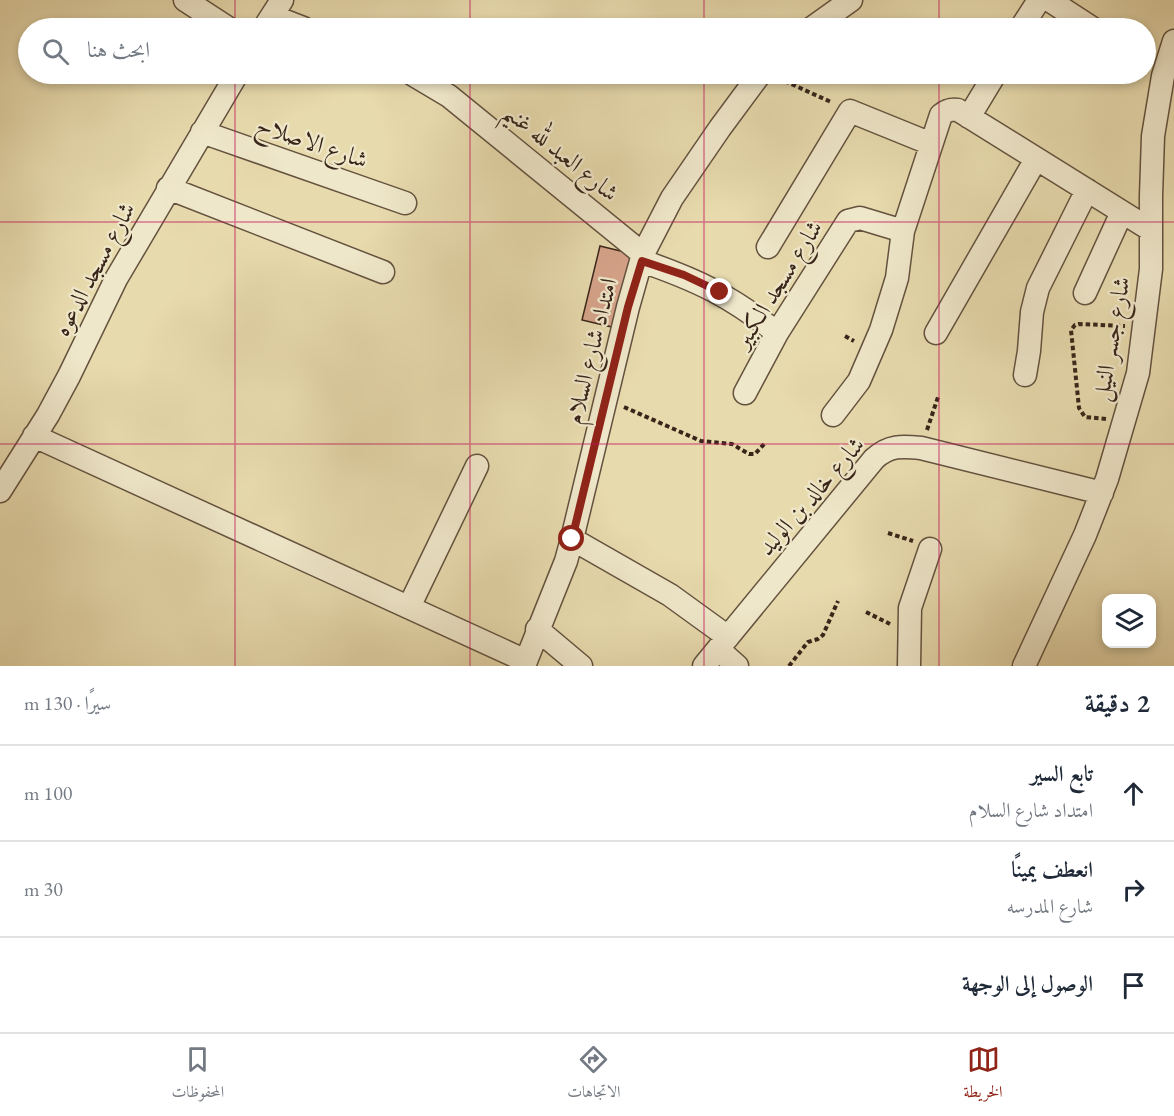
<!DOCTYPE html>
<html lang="ar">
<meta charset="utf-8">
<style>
:root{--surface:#fff;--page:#f2f2f3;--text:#1f2937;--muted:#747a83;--line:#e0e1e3;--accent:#8f2418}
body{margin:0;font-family:"EB Garamond",Amiri,serif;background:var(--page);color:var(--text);direction:rtl}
.controls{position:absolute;right:18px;bottom:18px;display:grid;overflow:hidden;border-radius:12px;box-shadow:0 3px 9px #0003}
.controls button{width:54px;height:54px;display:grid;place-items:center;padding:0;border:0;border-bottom:2px solid var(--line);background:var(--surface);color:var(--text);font:30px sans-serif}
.stop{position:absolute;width:18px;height:18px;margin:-14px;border:4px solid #8f2418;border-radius:50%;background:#fff}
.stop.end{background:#8f2418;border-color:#fff;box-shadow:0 2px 6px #0008}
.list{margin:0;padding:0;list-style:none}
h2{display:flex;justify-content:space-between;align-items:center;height:78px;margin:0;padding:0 24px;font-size:26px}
h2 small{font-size:20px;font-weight:400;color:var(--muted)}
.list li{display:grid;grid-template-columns:39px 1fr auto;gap:18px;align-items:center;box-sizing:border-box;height:96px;padding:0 24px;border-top:2px solid var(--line)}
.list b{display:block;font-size:22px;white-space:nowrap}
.list p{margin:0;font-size:20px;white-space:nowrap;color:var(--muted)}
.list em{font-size:20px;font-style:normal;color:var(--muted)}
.icon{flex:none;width:33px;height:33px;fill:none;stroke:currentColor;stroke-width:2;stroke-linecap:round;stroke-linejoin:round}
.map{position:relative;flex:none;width:1174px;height:666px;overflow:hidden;direction:ltr}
.search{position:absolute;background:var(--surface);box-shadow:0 3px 9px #0003;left:18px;right:18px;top:18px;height:66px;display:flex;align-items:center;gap:15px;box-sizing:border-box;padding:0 21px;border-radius:33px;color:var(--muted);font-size:22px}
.sheet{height:366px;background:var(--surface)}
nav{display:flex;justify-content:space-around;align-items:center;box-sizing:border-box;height:84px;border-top:2px solid var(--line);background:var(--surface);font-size:16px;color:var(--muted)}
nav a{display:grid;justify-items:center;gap:3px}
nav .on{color:var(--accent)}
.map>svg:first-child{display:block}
</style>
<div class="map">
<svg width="1174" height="666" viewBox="0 0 1174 666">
<rect width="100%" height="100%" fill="#e7daad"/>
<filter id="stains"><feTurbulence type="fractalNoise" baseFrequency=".00333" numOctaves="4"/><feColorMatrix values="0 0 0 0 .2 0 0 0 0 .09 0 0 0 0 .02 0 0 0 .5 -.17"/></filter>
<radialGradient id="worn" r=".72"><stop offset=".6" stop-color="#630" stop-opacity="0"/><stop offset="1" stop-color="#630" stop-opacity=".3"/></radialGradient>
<path fill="#d6a38a" stroke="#38251a" stroke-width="1.5" d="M600,246l33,8 -17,74 -34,-8z"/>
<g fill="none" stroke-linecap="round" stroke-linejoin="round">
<defs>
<path id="minor" d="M185,0l43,28
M1049,0l43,28
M272,16l31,12
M264,28l18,-28
M812,28l39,-28
M1021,28l18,-28
M412,74l37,22 194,158
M969,117l26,-43
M202,132l203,71
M168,188l215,84
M768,247l82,-136 74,30 6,6
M642,261c55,19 89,35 135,72
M1085,293l37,-81
M936,333l100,-174
M1025,375l4,-24 3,-39 6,-24 49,-98
M745,393l32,-60 71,-112 12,-3 43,13
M833,415l26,-34 22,-51 16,-52 6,-47 38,-116c6,-5 10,-6 17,-5l193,120
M34,436l492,225
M0,491l48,-76 21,-39 47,-97 121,-205
M572,539l98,56 58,42
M409,607l68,-141
M537,629l44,37
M718,649l19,17
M524,666l42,-105 6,-22 56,-232 15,-53 29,-56 48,-70 40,-54
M704,666l170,-207c15,-14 28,-13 47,-11l181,45
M909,666l1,-58 20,-59
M1024,666l61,-131 22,-56 31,-106 13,-104v-73l2,-60 10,-60 11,-35"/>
</defs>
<use href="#minor" stroke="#64523f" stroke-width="25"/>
<path stroke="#38251a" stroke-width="4" stroke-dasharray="4.5 3" stroke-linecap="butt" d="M778,78l53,24
M845,336l9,5
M624,407l77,34 31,3 17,10h6l10,-11
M1106,419l-21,-2 -6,-9 -8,-78 4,-5 4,-1 46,2
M927,430l11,-33
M888,533l25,8
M866,612l24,12
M789,666l19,-24 10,-3 5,-4 15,-34"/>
<use href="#minor" stroke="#efe7ca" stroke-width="22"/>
</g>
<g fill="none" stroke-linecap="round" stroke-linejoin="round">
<path stroke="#8f2418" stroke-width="8" d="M572,539l56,-232 14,-46 42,14 36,17"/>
</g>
<path fill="none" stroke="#c2185b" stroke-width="1.5" stroke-opacity="0.55" d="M235,0v28M470,0v28M704,0v28M939,0v28M235,74v592M470,74v592M704,74v592M939,74v592M0,222h1174M0,444h1174"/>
<g text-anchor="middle" stroke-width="4.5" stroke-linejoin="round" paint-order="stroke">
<g font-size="24" fill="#38251a" stroke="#efe7ca">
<text transform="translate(312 142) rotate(19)" y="8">شارع الاصلاح</text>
<text transform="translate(561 152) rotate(39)" y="8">شارع العبد لله غنيم</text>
<text transform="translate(94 269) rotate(-62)" y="8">شارع مسجد الدعوه</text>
<text transform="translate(778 284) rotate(-58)" y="8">شارع مسجد الكبير</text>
<text transform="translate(1111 339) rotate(-80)" y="8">شارع جسر النيل</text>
<text transform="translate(591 351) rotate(-76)" y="8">امتداد شارع السلام</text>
<text transform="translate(811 496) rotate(-49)" y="8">شارع خالد بن الوليد</text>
</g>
</g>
<rect width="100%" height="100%" filter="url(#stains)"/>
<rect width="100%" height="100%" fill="url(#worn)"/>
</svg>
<div class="controls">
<button><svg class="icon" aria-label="layers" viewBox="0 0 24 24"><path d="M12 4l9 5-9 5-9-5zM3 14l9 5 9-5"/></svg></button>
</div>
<div class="stop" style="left:572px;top:539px"></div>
<div class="stop end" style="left:720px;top:292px"></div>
<div class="search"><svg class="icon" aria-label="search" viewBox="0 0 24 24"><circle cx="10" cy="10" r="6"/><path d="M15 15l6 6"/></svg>ابحث هنا</div>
</div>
<section class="sheet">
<h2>2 دقيقة<small>سيرًا · 130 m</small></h2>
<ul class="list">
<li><svg class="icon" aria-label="ahead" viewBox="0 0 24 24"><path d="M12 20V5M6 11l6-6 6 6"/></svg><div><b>تابع السير</b><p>امتداد شارع السلام</p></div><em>100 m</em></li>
<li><svg class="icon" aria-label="right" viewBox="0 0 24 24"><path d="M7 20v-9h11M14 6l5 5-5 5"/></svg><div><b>انعطف يمينًا</b><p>شارع المدرسه</p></div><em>30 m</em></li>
<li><svg class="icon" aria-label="arrive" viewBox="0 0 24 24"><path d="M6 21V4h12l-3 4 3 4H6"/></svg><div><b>الوصول إلى الوجهة</b></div></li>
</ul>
</section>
<nav>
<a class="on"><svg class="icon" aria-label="map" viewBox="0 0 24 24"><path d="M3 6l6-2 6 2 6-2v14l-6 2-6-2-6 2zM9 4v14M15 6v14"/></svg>الخريطة</a>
<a><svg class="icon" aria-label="directions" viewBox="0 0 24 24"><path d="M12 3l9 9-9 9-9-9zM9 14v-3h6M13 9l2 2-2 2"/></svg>الاتجاهات</a>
<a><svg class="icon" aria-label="saved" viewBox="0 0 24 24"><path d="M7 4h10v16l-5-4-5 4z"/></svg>المحفوظات</a>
</nav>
